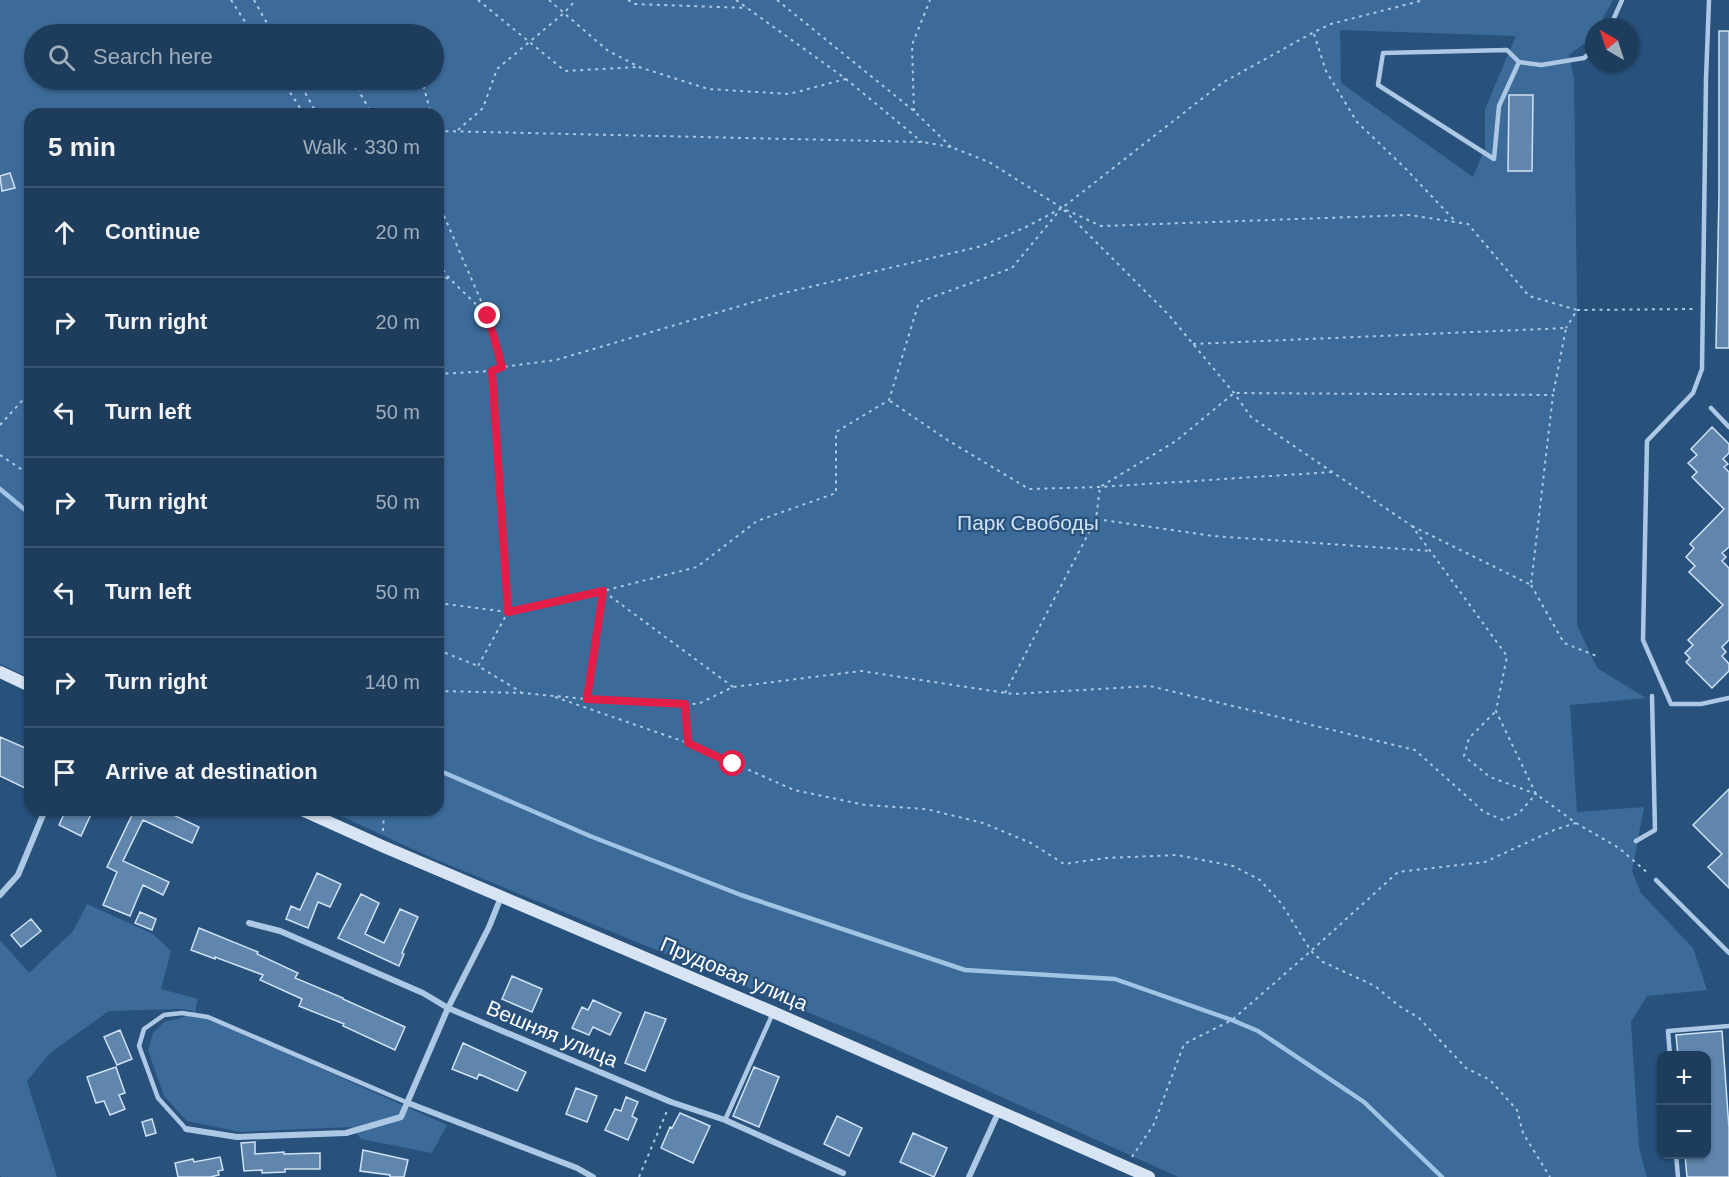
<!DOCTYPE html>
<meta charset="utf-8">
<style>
:root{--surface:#1e3d5d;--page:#2b4866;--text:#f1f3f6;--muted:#a1aebc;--line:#3c5672}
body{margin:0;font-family:Arial,sans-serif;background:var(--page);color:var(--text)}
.controls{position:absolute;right:18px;bottom:18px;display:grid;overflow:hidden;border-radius:12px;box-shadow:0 2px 4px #0004}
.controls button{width:54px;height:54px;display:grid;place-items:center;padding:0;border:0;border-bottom:2px solid var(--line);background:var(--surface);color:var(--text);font:30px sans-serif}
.compass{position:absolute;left:1585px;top:18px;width:54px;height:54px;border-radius:50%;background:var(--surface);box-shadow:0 2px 4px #0004;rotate:321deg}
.stop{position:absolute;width:18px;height:18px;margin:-14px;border:4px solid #e11d48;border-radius:50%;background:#fff}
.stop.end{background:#e11d48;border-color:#fff;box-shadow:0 2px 6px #0008}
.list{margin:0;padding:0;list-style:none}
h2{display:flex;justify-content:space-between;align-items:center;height:78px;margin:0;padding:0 24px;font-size:26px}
h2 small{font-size:20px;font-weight:400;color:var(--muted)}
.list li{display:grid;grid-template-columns:39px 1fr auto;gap:18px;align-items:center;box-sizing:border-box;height:90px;padding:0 24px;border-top:2px solid var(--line)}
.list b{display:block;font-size:22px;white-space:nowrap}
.list em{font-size:20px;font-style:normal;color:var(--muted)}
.icon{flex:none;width:33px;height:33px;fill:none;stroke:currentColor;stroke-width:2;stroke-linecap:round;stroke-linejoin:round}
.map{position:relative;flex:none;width:1729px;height:1177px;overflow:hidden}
.search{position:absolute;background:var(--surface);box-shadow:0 2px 4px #0004;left:24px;top:24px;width:420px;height:66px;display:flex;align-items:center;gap:15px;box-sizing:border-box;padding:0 21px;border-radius:33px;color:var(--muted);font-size:22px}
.panel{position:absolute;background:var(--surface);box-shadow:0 2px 4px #0004;left:24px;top:108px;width:420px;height:708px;border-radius:18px}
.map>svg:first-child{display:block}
</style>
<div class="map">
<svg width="1729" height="1177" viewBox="0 0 1729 1177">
<rect width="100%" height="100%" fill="#28517c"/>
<path fill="#3c6b99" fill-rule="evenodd" d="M0,0h1613l-15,27h-4l-2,11 -23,17 5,23 3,226v321l20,43 49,30 -76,7 7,107 67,-5 -12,64 9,22 52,55 14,42 -60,6 -16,26 8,126 8,29h-469l-300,-136 -446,-183 -104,-48h110v-696h-408v564l-30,-14zM1340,30l176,6 -31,73v39l-12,29 -132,-94zM34,34h400v46h-400z
M87,904l66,30 18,17 -10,38 37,10 -3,13 252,113 -15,28 -71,-14 -10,-12 -111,5 -53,-11 -23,-25 -16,-46 5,-17 11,-11 17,-4 13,-7 -14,-2 -71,2 -59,42 -23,28 30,96h-56l-1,-3v-234l29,33 44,-42z"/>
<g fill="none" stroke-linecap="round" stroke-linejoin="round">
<path stroke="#a2c4e4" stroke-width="4.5" d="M0,489l30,25
M438,770l152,66 151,59 224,75 150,9 117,41 26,11 106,71 78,75"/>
</g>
<path fill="#6086ad" stroke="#cfe2f4" stroke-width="1.5" d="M1719,31h10v317h-13l3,-155z
M1509,95h24l-1,76h-24z
M10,173l5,15 -13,3 -2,-15z
M1712,427l17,17v9l-6,6 5,5 -4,3 5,5v75l-7,6 4,4 -4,4 7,7v72l-7,7 4,5 -4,4 7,8v7l-17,17 -26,-26 4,-4 -5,-5 8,-8 -5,-5 35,-35 -34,-33 6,-6 -9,-9 8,-9 -4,-4 34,-35 -32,-32 5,-5 -9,-9 9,-8 -6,-6z
M0,737l30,13v27l-5,11 -25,-12z
M1729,789v99l-21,-21 14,-13 -29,-29z
M66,810h27l-12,26 -22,-11z
M122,810h41l36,17 -7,16 -49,-23 -20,41 46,21 -6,13 -20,-10 -13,31 -27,-11 14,-33 -10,-5 25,-52z
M317,873l24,11 -11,23 -12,-5 -10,26 -22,-9 5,-13 9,4z
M361,894l18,9 -14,31 19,9 16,-34 18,8 -16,36 2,1 -5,12 -61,-28z
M140,912l16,7 -4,11 -17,-7z
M31,919l10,12 -20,16 -10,-12z
M199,928l59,24 -1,2 41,19 -3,5 48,20v1l62,28 -10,23 -52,-24 1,-2 -45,-18 3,-7 -42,-19 3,-5 -48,-18v2l-24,-9z
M512,976l30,13 -10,23 -30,-13z
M593,1000l28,13 -11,22 -17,-8 -4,8 -17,-7 10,-21 6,3z
M645,1012l21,7 -21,52 -20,-8z
M120,1030l12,29 -15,6 -13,-28z
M1722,1031l7,97v49h-42l-2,-22h22v-99h-29l-2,-21z
M463,1043l63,29 -9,19 -38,-17 -2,5 -25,-10z
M116,1067l9,26 -6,2 6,14 -15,6 -6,-14 -8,2 -9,-26z
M754,1067l25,10 -20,50 -26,-11z
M576,1088l21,8 -10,26 -21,-8z
M626,1097l12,5 -6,14 5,3 -9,21 -23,-10 10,-21 6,2z
M680,1113l30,13 -17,37 -32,-15 9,-21 2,1z
M837,1116l25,12 -13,28 -25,-12z
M152,1119l4,14 -10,3 -4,-14z
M913,1133l34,15 -13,29 -34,-15z
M255,1142v12l29,-2v2l36,-1v16h-35v3l-23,1v-3l-18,1 -3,-28z
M363,1150l45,10 -4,17h-14v-2l-30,-4z
M220,1157l3,13 -5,1 1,4 -9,2h-32l-3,-14 18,-4 1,3z"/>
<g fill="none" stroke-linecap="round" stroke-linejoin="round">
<path stroke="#adc8e4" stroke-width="2" stroke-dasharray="3 4.5" stroke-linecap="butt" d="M231,0l22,34
M254,0l19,34
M478,0l87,71 74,-4
M549,0l58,50 32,17 69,22 81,5 57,-15
M628,0l6,4 113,4
M736,0l110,79 76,63
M777,0l137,111 37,36
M1314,34l12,37 31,51 48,46 51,54
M282,80l22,34
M298,80l19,34
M358,80l2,13 12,21
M419,80l4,4 8,30
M914,111l-2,-66 18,-45
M458,130l25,-22 14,-39 67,-56 12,-13
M438,131l484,11 29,5 38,15 73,46 39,18 308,-11 59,9 61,72 48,14 -11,18
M438,202l50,115 14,50
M1064,210l104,104 66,79 17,24 161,109 95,130 -11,55 40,83 40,29 43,25 30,26
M438,264l12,15 36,35
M438,276l12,3
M1577,310l117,-1
M1193,344l373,-16 -13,67
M492,371l16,241 -30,54 43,26
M438,374l54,-3 10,-4 54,-7 228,-67 198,-47 44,-19 36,-19 160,-125 92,-51 17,-8 93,-24
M890,401l59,40 80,48 71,-2 232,-15
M0,425l30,-33
M0,455l30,20
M1412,526l119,59 22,-190 -319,-2 -58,48 -76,46 -4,32 117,17 218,15
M1531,585l33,58 35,14
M438,603l70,9 95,-21 -16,107
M438,650l40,16
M733,687l-130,-96 94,-24 60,-46 79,-28v-61l53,-32 30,-98 93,-34 48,-58
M438,691l84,2 65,6 111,5 35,-17 128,-16 152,23 137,-8 265,64 69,62 19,8 16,-7 17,-19 -46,-17 -26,-21 5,-18 27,-27
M1005,693l91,-174
M555,697l133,46
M685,704l3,39 106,47 71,15 61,4 57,14 48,20 33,21 42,-6 71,-3 56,11 27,14 21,23 30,48 12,11 52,24 24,20 20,12 47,50 24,12 27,30 6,23 27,44
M383,831l1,-21
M1132,1157l22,-33 30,-80 48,-24 79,-69 87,-79 87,-10 69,-32 22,-7
M639,1177l28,-66"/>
<path stroke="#adc8e4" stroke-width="4.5" d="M1709,0l-3,79 -4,290 -9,24 -46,48 -4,199 28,64h30l28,-6
M1610,27l12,-27
M1519,62l-20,44 -5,53 -116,-74 5,-32 124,-3 12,12 22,3 43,-7 10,-9
M1711,408l18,19
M1636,841l19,-11 -3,-134
M1656,880l73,73
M1670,1056l-2,-25 61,-5
M725,1120l48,-107
M186,1129l-28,-31 -19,-52 5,-17 20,-14 18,-2 26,4 200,86
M1676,1154l2,23"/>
<path stroke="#adc8e4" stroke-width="6" d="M0,895l18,-20 27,-65
M249,923l31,8 143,62 25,15 223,94 54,18 118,53
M408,1103l169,65 16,9
M186,1129l51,8 109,-4 55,-16 47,-109 41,-81 12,-30
M969,1177l30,-66"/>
<path stroke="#d6e4f4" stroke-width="12" d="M0,672l30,14
M302,810l80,36 391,166 376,165"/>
</g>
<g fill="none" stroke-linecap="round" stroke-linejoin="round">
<path stroke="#e11d48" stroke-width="8" d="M488,316l14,51 -10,4 16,241 95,-21 -16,108 98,5 3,39 45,21"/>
</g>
<g text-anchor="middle" stroke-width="4.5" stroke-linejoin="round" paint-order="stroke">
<g font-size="21" fill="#cfe2f4" stroke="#28517c">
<text x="1028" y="530">Парк Свободы</text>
</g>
<g font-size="21" fill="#fff" stroke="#28517c">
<text transform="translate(734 974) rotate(23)" y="7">Прудовая улица</text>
<text transform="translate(552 1034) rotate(23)" y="7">Вешняя улица</text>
</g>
</g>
</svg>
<div class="controls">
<button>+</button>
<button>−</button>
</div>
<svg class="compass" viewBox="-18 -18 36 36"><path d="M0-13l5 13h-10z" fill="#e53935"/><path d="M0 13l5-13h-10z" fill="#a1aebc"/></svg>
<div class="stop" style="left:733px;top:764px"></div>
<div class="stop end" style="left:488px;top:316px"></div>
<div class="search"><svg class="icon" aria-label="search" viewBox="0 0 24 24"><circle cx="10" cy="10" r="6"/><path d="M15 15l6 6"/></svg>Search here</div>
<section class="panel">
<h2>5 min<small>Walk · 330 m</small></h2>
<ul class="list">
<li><svg class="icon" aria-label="ahead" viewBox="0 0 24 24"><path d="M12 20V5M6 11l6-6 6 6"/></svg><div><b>Continue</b></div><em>20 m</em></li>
<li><svg class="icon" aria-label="right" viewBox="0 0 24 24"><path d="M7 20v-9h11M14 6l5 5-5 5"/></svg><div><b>Turn right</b></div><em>20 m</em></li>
<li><svg class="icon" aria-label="left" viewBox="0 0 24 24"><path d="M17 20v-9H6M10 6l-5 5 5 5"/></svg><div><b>Turn left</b></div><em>50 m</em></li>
<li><svg class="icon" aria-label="right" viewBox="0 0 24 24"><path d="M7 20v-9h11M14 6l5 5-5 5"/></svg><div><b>Turn right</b></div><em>50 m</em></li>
<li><svg class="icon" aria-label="left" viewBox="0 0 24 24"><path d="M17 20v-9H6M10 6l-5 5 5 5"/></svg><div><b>Turn left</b></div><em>50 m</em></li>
<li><svg class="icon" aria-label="right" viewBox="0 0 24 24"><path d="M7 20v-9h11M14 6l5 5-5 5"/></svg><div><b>Turn right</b></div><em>140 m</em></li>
<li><svg class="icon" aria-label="arrive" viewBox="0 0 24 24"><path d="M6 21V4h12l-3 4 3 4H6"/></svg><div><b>Arrive at destination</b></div></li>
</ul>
</section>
</div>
